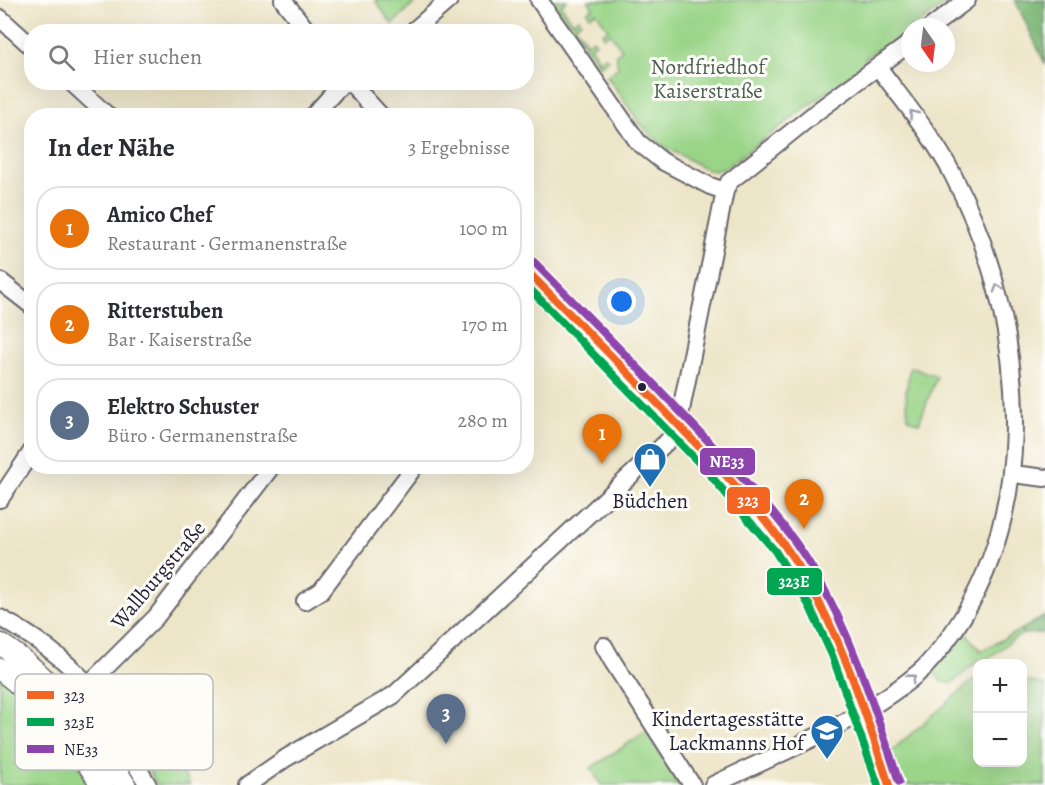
<!DOCTYPE html>
<html lang="de">
<meta charset="utf-8">
<style>
:root{--surface:#fff;--page:#f7f7f7;--text:#2b2b33;--muted:#7c7c81;--line:#e1e1e2;--accent:#1a73e8}
body{margin:0;font-family:Alegreya,serif;background:var(--page);color:var(--text)}
.controls{position:absolute;right:18px;bottom:18px;display:grid;overflow:hidden;border-radius:12px;box-shadow:0 6px 24px #0002}
.controls button{width:54px;height:54px;display:grid;place-items:center;padding:0;border:0;border-bottom:2px solid var(--line);background:var(--surface);color:var(--text);font:30px sans-serif}
.compass{position:absolute;left:901px;top:18px;width:54px;height:54px;border-radius:50%;background:var(--surface);box-shadow:0 6px 24px #0002;rotate:166deg}
.you{position:absolute;left:622px;top:302px;width:21px;height:21px;margin:-15px;border:4px solid #fff;border-radius:50%;background:#1a73e8;box-shadow:0 0 0 9px #1a73e833}
.badge{display:grid;place-items:center;width:39px;height:39px;border-radius:50%;background:var(--accent);color:#fff;font-size:20px;font-weight:700}
.pin{position:absolute;translate:-50% -50px;filter:drop-shadow(0 2px 3px #0008)}
.pin::after{content:'';position:absolute;top:32px;width:21px;height:18px;background:inherit;clip-path:polygon(0 0,100% 0,50% 100%)}
.list{margin:0;padding:0;list-style:none}
h2{display:flex;justify-content:space-between;align-items:center;height:78px;margin:0;padding:0 24px;font-size:26px}
h2 small{font-size:20px;font-weight:400;color:var(--muted)}
.list li{display:grid;grid-template-columns:39px 1fr auto;gap:18px;align-items:center;box-sizing:border-box;height:84px;margin:0 12px 12px;padding:0 12px;border:2px solid var(--line);border-radius:24px}
.list b{display:block;font-size:22px;white-space:nowrap}
.list p{margin:0;font-size:20px;white-space:nowrap;color:var(--muted)}
.list em{font-size:20px;font-style:normal;color:var(--muted)}
.icon{flex:none;width:33px;height:33px;fill:none;stroke:currentColor;stroke-width:2;stroke-linecap:round;stroke-linejoin:round}
.map{position:relative;flex:none;width:1045px;height:785px;overflow:hidden}
.search{position:absolute;background:var(--surface);box-shadow:0 6px 24px #0002;left:24px;top:24px;width:510px;height:66px;display:flex;align-items:center;gap:15px;box-sizing:border-box;padding:0 21px;border-radius:24px;color:var(--muted);font-size:22px}
.panel{position:absolute;background:var(--surface);box-shadow:0 6px 24px #0002;left:24px;top:108px;width:510px;height:366px;border-radius:24px}
.map>svg:first-child{display:block}
</style>
<div class="map">
<svg width="1045" height="785" viewBox="0 0 1045 785">
<rect width="100%" height="100%" fill="#fdfcf7"/>
<filter id="ink" filterUnits="userSpaceOnUse"><feTurbulence type="fractalNoise" baseFrequency=".0167" numOctaves="2"/><feDisplacementMap in="SourceGraphic" scale="12" xChannelSelector="R" yChannelSelector="G"/><feConvolveMatrix kernelMatrix="1 2 1 2 8 2 1 2 1" color-interpolation-filters="sRGB"/></filter>
<filter id="wash" filterUnits="userSpaceOnUse"><feTurbulence type="fractalNoise" baseFrequency=".008" numOctaves="4" result="noise"/><feDisplacementMap in="SourceGraphic" scale="24" xChannelSelector="R" yChannelSelector="G"/><feGaussianBlur stdDeviation="1.35" result="paint"/><feColorMatrix in="noise" values="0 0 0 0 0 0 0 0 0 0 0 0 0 0 0 0 0 1.4 0 .05"/><feComposite in="paint" operator="in"/></filter>
<g filter="url(#wash)">
<rect width="100%" height="100%" fill="#ede5c8"/>
<path fill="#99d487" stroke="#5e7b61" stroke-width="1.5" d="M375,0h43l-26,24z
M553,0h14l-6,5 12,17 6,-4 2,4 -6,4 12,17 6,-4 3,4 -6,4 9,13 6,-3 3,3 -9,6z
M588,0h355l2,4 -30,23h-5v4l-30,20 -2,-2 -13,9 2,4 -139,104 -13,5 -7,-1 -43,-23 -15,-13 -11,-12 -32,-46 11,-8 -2,-14 6,-4 -12,-17 -6,4 -2,-4 6,-4 -12,-17 -6,4 -3,-4 6,-4z
M910,367l27,9 -18,47 -11,-4 -2,-27z
M1020,630l3,4c-16,7 -26,20 -41,28l-3,-2 -27,23 -10,-1 -12,-13 35,-38 16,20z
M0,676l20,16 74,93h-94z
M977,677l1,85h44l1,-82 22,5v100h-145l-11,-32z
M647,731l31,50 1,4h-78l-10,-17z
M163,753l23,24 4,8h-33l-12,-21z"/>
<path fill="#7ab674" stroke="#4e6c58" stroke-width="1.5" d="M1015,0h30v64z
M1045,616v17l-22,1 -3,-4z"/>
</g>
<g filter="url(#ink)">
<g fill="none" stroke-linecap="round" stroke-linejoin="round">
<defs>
<path id="minor" d="M283,0l25,32
M539,0l99,142 24,19 48,25 15,5
M0,18l32,29
M931,27l36,-27
M412,32l37,-32
M71,82l37,34
M350,82l31,34
M313,116l25,-28 8,-6
M526,269c62,64 126,127 187,193 32,35 66,71 91,113 40,65 61,138 85,210
M0,281l32,25
M1021,475l24,3
M0,499l32,-48
M305,601l16,-10 94,-125
M0,618c32,17 65,41 89,68l59,99
M604,646l9,16 79,123
M69,704l87,-87 116,-151
M247,785l39,-27 108,-63 277,-257 7,-13 47,-234 4,-9 90,-72 91,-67
M713,785c70,-34 153,-65 211,-117 121,-129 109,-338 29,-493 -20,-39 -49,-73 -75,-108"/>
<path id="major" d="M0,644c55,35 91,87 125,141
M0,669c44,33 72,70 102,116"/>
</defs>
<use href="#minor" stroke="#69666c" stroke-width="20"/>
<use href="#major" stroke="#69666c" stroke-width="24"/>
<use href="#minor" stroke="#fff" stroke-width="16"/>
<use href="#major" stroke="#fff" stroke-width="21"/>
<defs>
<path id="bus-1" d="M526,270c59,59 118,118 175,179 37,39 75,79 103,126 39,65 61,138 85,210"/>
<path id="bus-2" d="M526,285l179,184 70,82 34,54 23,50 46,130"/>
<path id="bus-3" d="M534,262c58,59 117,118 174,179 38,41 78,82 106,130 39,66 61,139 85,211"/>
</defs>
<use href="#bus-1" stroke="#fdfcf7" stroke-width="12"/>
<use href="#bus-2" stroke="#fdfcf7" stroke-width="12"/>
<use href="#bus-3" stroke="#fdfcf7" stroke-width="12"/>
<use href="#bus-1" stroke="#f26522" stroke-width="8"/>
<use href="#bus-2" stroke="#00a651" stroke-width="8"/>
<use href="#bus-3" stroke="#8e44ad" stroke-width="8"/>
</g>
<defs><path id="oneway-chevron" d="M-2-3.5L2.5 0L-2 3.5" fill="none" stroke-width="1.6" stroke-linecap="round" stroke-linejoin="round" transform="scale(1.5)"/></defs>
<g stroke="#9c9ca7">
<use href="#oneway-chevron" transform="translate(913 114) rotate(-127)"/>
<use href="#oneway-chevron" transform="translate(998 288) rotate(-107)"/>
<use href="#oneway-chevron" transform="translate(912 678) rotate(-39)"/>
</g>
</g>
<defs>
<symbol id="shop-pin" viewBox="-11 -11 22 30"><path d="M0 17L-7.5 6A9.5 9.5 0 1 1 7.5 6Z" fill="#1f6fb2" stroke="#fdfcf7"/><path d="M-5-2.5h2.3a2.7 3.5 0 0 1 5.4 0H5L5.5 6h-11ZM-1.5-2.5h3a1.5 2.3 0 0 0-3 0Z" fill="#fff"/></symbol>
<symbol id="school-pin" viewBox="-11 -11 22 30"><path d="M0 17L-7.5 6A9.5 9.5 0 1 1 7.5 6Z" fill="#1f6fb2" stroke="#fdfcf7"/><path d="M0-5L7-2L0 1L-7-2ZM-4 1L0 2.5L4 1V4Q0 6-4 4Z" fill="#fff"/></symbol>
</defs>
<g fill-rule="evenodd">
<use href="#shop-pin" x="631" y="440" width="38" height="52"/>
<use href="#school-pin" x="808" y="712" width="38" height="52"/>
</g>
<circle fill="#22223b" stroke="#fdfcf7" stroke-width="2" cx="642" cy="387" r="5"/>
<g text-anchor="middle" stroke-width="6" stroke-linejoin="round" paint-order="stroke">
<g font-size="21" fill="#4c6056" stroke="#fdfcf7">
<text x="708" y="74">Nordfriedhof<tspan x="708" dy="24">Kaiserstraße</tspan></text>
</g>
<g font-size="21" fill="#22223b" stroke="#fdfcf7">
<text x="650" y="508">Büdchen</text>
<text x="804" y="726" text-anchor="end">Kindertagesstätte<tspan x="804" dy="24">Lackmanns Hof</tspan></text>
</g>
<g font-size="21" fill="#22223b" stroke="#fdfcf7">
<text transform="translate(158 575) rotate(-50)" y="7">Wallburgstraße</text>
</g>
</g>
<rect x="15" y="674" width="198" height="96" rx="9" fill="#fdfcf7" stroke="#bbbbbf" stroke-width="1.5"/>
<rect x="27" y="691" width="27" height="8" fill="#f26522"/>
<rect x="27" y="718" width="27" height="8" fill="#00a651"/>
<rect x="27" y="745" width="27" height="8" fill="#8e44ad"/>
<g font-size="16" fill="#22223b">
<text x="64" y="701">323</text>
<text x="64" y="728">323E</text>
<text x="64" y="755">NE33</text>
</g>
<g stroke="#fdfcf7" stroke-width="2">
<rect x="699" y="447" width="57" height="29" rx="6" fill="#8e44ad"/>
<rect x="726" y="486" width="45" height="29" rx="6" fill="#f26522"/>
<rect x="766" y="567" width="57" height="29" rx="6" fill="#00a651"/>
</g>
<g font-size="16" text-anchor="middle" font-weight="bold" fill="#fff">
<text x="727" y="467">NE33</text>
<text x="748" y="506">323</text>
<text x="794" y="587">323E</text>
</g>
</svg>
<div class="controls">
<button>+</button>
<button>−</button>
</div>
<svg class="compass" viewBox="-18 -18 36 36"><path d="M0-13l5 13h-10z" fill="#e53935"/><path d="M0 13l5-13h-10z" fill="#7c7c81"/></svg>
<div class="you"></div>
<div class="pin badge" style="left:602px;top:464px;background:#e8710a">1</div>
<div class="pin badge" style="left:804px;top:529px;background:#e8710a">2</div>
<div class="pin badge" style="left:446px;top:744px;background:#5c6f8a">3</div>
<div class="search"><svg class="icon" aria-label="search" viewBox="0 0 24 24"><circle cx="10" cy="10" r="6"/><path d="M15 15l6 6"/></svg>Hier suchen</div>
<section class="panel">
<h2>In der Nähe<small>3 Ergebnisse</small></h2>
<ul class="list">
<li><span class="badge" style="background:#e8710a">1</span><div><b>Amico Chef</b><p>Restaurant · Germanenstraße</p></div><em>100 m</em></li>
<li><span class="badge" style="background:#e8710a">2</span><div><b>Ritterstuben</b><p>Bar · Kaiserstraße</p></div><em>170 m</em></li>
<li><span class="badge" style="background:#5c6f8a">3</span><div><b>Elektro Schuster</b><p>Büro · Germanenstraße</p></div><em>280 m</em></li>
</ul>
</section>
</div>
